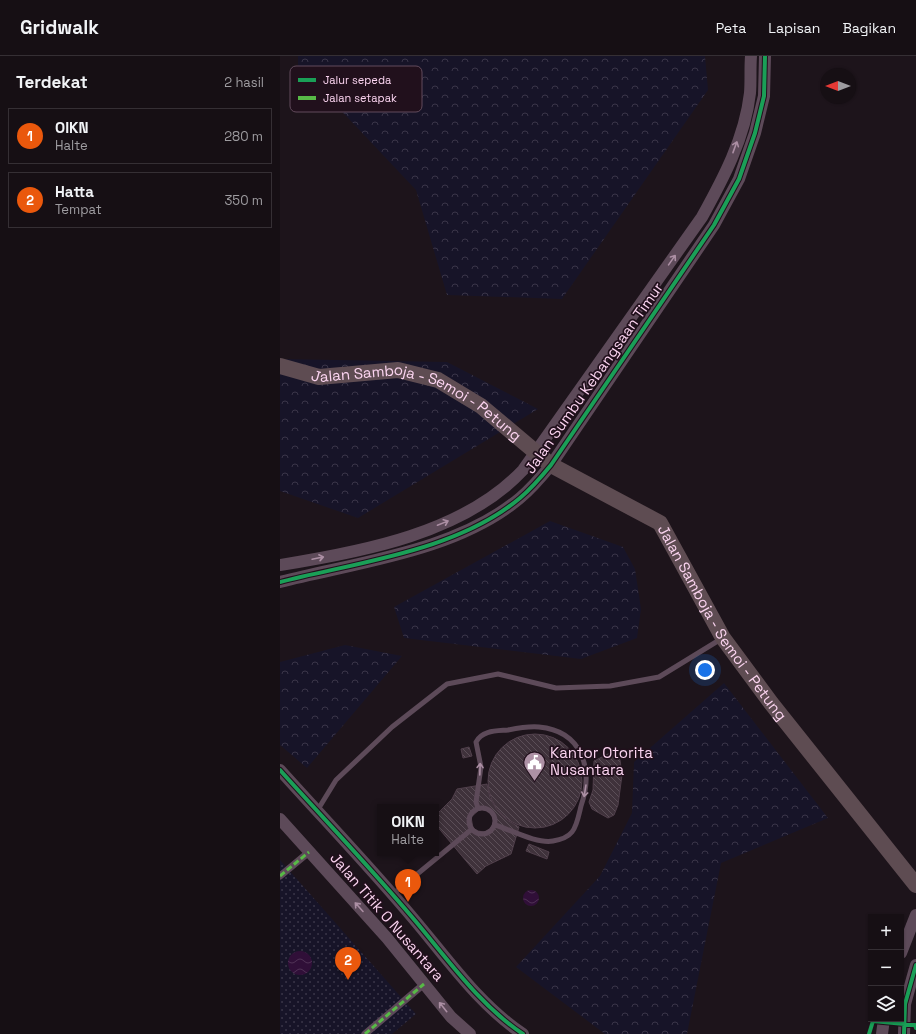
<!DOCTYPE html>
<html lang="id">
<meta charset="utf-8">
<style>
:root{--surface:#160f14;--page:#231d22;--text:#f1f3f6;--muted:#9e9ca0;--line:#352f34;--accent:#ea580c}
body{margin:0;font-family:"Space Grotesk",sans-serif;background:var(--page);color:var(--text)}
.controls{position:absolute;right:12px;bottom:12px;display:grid;overflow:hidden;border-radius:0px;box-shadow:0 1px 3px #0004}
.controls button{width:36px;height:36px;display:grid;place-items:center;padding:0;border:0;border-bottom:1px solid var(--line);background:var(--surface);color:var(--text);font:20px sans-serif}
.compass{position:absolute;left:540px;top:12px;width:36px;height:36px;border-radius:50%;background:var(--surface);box-shadow:0 1px 3px #0004;rotate:270deg}
.you{position:absolute;left:425px;top:614px;width:14px;height:14px;margin:-10px;border:3px solid #fff;border-radius:50%;background:#1a73e8;box-shadow:0 0 0 6px #1a73e833}
.badge{display:grid;place-items:center;width:26px;height:26px;border-radius:50%;background:var(--accent);color:#fff;font-size:13px;font-weight:700}
.pin{position:absolute;translate:-50% -33px;filter:drop-shadow(0 1px 2px #0008)}
.pin::after{content:'';position:absolute;top:21px;width:14px;height:12px;background:inherit;clip-path:polygon(0 0,100% 0,50% 100%)}
.popup{position:absolute;left:97px;top:748px;width:62px;height:52px;box-sizing:border-box;display:grid;place-content:center;border-radius:0px;background:var(--surface);filter:drop-shadow(0 1px 3px #0005);font-size:13px;white-space:nowrap;color:var(--muted)}
.popup b{font-size:15px;color:var(--text)}
.popup::after{content:'';position:absolute;left:50%;top:100%;margin-left:-8px;border:8px solid transparent;border-top-color:var(--surface)}
.list{margin:0;padding:0;list-style:none}
h2{display:flex;justify-content:space-between;align-items:center;height:52px;margin:0;padding:0 16px;font-size:17px}
h2 small{font-size:13px;font-weight:400;color:var(--muted)}
.list li{display:grid;grid-template-columns:26px 1fr auto;gap:12px;align-items:center;box-sizing:border-box;height:56px;margin:0 8px 8px;padding:0 8px;border:1px solid var(--line);border-radius:0px}
.list b{display:block;font-size:15px;white-space:nowrap}
.list p{margin:0;font-size:13px;white-space:nowrap;color:var(--muted)}
.list em{font-size:13px;font-style:normal;color:var(--muted)}
.icon{flex:none;width:22px;height:22px;fill:none;stroke:currentColor;stroke-width:2;stroke-linecap:round;stroke-linejoin:round}
.map{position:relative;flex:none;width:636px;height:978px;overflow:hidden}
header{display:flex;align-items:center;gap:24px;box-sizing:border-box;height:56px;padding:0 20px;background:var(--surface);border-bottom:1px solid var(--line)}
header strong{font-size:19px}
nav{display:flex;gap:22px;margin-inline-start:auto;font-size:14px}
main{display:flex}
aside{flex:1;background:var(--surface)}
.map>svg:first-child{display:block}
</style>
<header>
<strong>Gridwalk</strong>
<nav><a>Peta</a><a>Lapisan</a><a>Bagikan</a></nav>
</header>
<main>
<aside>
<h2>Terdekat<small>2 hasil</small></h2>
<ul class="list">
<li><span class="badge">1</span><div><b>OIKN</b><p>Halte</p></div><em>280 m</em></li>
<li><span class="badge">2</span><div><b>Hatta</b><p>Tempat</p></div><em>350 m</em></li>
</ul>
</aside>
<div class="map">
<svg width="636" height="978" viewBox="0 0 636 978">
<defs>
<pattern id="grass-dots" width="8" height="8" patternUnits="userSpaceOnUse"><rect width="8" height="8" fill="#171428"/><path d="M2 2h.1M6 6h.1" fill="none" stroke="#3a3548" stroke-width="1.8" stroke-linecap="round"/></pattern>
<pattern id="forest-crowns" width="20" height="18" patternUnits="userSpaceOnUse"><rect width="20" height="18" fill="#171428"/><path d="M2 6a3 3 0 1 1 6 0M12 15a3 3 0 1 1 6 0" fill="none" stroke="#3a3548"/></pattern>
<pattern id="water-waves" width="16" height="10" patternUnits="userSpaceOnUse"><rect width="16" height="10" fill="#300f38"/><path d="M0 5q4-4 8 0t8 0" fill="none" stroke="#4f3155"/></pattern>
<pattern id="building-back-hatch" width="6" height="6" patternUnits="userSpaceOnUse"><rect width="6" height="6" fill="#3f323b"/><path d="M-1 5l2 2M0 0l6 6M5-1l2 2" fill="none" stroke="#5c4f58"/></pattern>
</defs>
<rect width="100%" height="100%" fill="#1d141b"/>
<path fill="url(#grass-dots)" d="M0,804l136,154 -24,20h-112z"/>
<path fill="url(#forest-crowns)" d="M18,0h407l3,34 -146,209 -115,-4 -31,-105 -118,-125z
M0,303l167,3 91,47 -180,109 -78,-27z
M270,465l73,26 12,22 6,40 -4,29 -56,21 -177,-21 -10,-31z
M65,589l57,11 -95,112 -27,-23v-83z
M444,627l104,135 -107,45 -34,171h-82l-89,-67 84,-91 32,-63 2,-51z"/>
<path fill="url(#water-waves)" d="M243 842a8 8 0 1 1 16 0a8 8 0 1 1-16 0Z
M8 907a12 12 0 1 1 24 0a12 12 0 1 1-24 0Z"/>
<path fill="url(#building-back-hatch)" stroke="#503f4b" fill-rule="evenodd" d="M208 725a47 47 0 1 1 94 0a47 47 0 1 1-94 0Z
M189,691l3,9 -9,2 -2,-9z
M330,697l7,3 3,4 2,15 -4,30 -4,10 -6,3 -16,-9 -3,-7 4,-12 1,-29z
M207,728l3,14 7,12 10,10 12,7 -8,27 -25,12 -9,8 -41,-49v-10l16,-16 5,-10zM205,753l5,3 4,6 -1,6 -3,5 -6,3 -6,-1 -5,-3 -2,-11 8,-7z
M249,788l20,8 -2,7 -21,-8z"/>
<g fill="none" stroke-linecap="round" stroke-linejoin="round">
<path stroke="#5d4a59" stroke-width="5" d="M189 765a13 13 0 1 1 26 0a13 13 0 1 1-26 0Z
M198,752l-2,-6 5,-35 -5,-25c6,-12 21,-11 32,-12 10,-2 20,-4 31,-3 43,4 55,42 42,79 -2,8 -4,20 -9,26 -4,5 -13,8 -19,9 -16,3 -42,-11 -58,-16
M37,755l19,-31 56,-53 55,-43 51,-10 58,14 54,-2 49,-9 62,-38
M113,838l79,-65"/>
<path stroke="#5d4a59" stroke-width="7" d="M0,820l29,-24
M85,978l59,-50"/>
<path stroke="#5d4a59" stroke-width="12" d="M0,509c82,-13 184,-32 243,-95l179,-253c21,-38 43,-79 48,-124 1,-12 0,-25 1,-37
M0,526c78,-20 177,-31 240,-84 12,-10 22,-22 31,-33l163,-240 25,-46 16,-46 9,-37 1,-40
M0,714c44,49 90,97 132,147 35,41 66,87 111,117
M0,763l107,119 64,79 19,17
M621,897l15,-38
M602,978l2,-15
M624,978l1,-30 11,-39"/>
<path stroke="#5e4c52" stroke-width="16" id="s1" d="M0,310l39,11 79,-7 40,10 43,26 70,59 109,58 63,115 48,65 145,182"/>
<path stroke="#58b947" stroke-width="3" stroke-dasharray="6 3" stroke-linecap="butt" d="M0,820l29,-24
M85,978l59,-50"/>
<defs>
<path id="cycleway" d="M0,526c78,-20 177,-31 240,-84 12,-10 22,-22 31,-33l163,-240 25,-46 16,-46 9,-37 1,-40
M0,714c44,49 90,97 132,147 35,41 66,87 111,117
M589,978l4,-13 42,4 1,3
M624,978l1,-30 11,-39"/>
</defs>
<use href="#cycleway" stroke="#21101c" stroke-width="6"/>
<use href="#cycleway" stroke="#1a9f57" stroke-width="4"/>
</g>
<defs><path id="oneway-shaft" d="M-6 0H5M1.5-3L5.5 0L1.5 3" fill="none" stroke-width="1.6" stroke-linecap="round" stroke-linejoin="round"/></defs>
<g stroke="#ac8fa4">
<use href="#oneway-shaft" transform="translate(455 91) rotate(-70)"/>
<use href="#oneway-shaft" transform="translate(392 204) rotate(-55)"/>
<use href="#oneway-shaft" transform="translate(163 467) rotate(-22)"/>
<use href="#oneway-shaft" transform="translate(38 502) rotate(-12)"/>
<use href="#oneway-shaft" transform="translate(200 713) rotate(-88)"/>
<use href="#oneway-shaft" transform="translate(305 735) rotate(99)"/>
<use href="#oneway-shaft" transform="translate(79 851) rotate(-132)"/>
<use href="#oneway-shaft" transform="translate(163 951) rotate(-129)"/>
</g>
<defs>
<symbol id="civic-pin" viewBox="-11 -11 22 30"><path d="M0 17L-7.5 6A9.5 9.5 0 1 1 7.5 6Z" fill="#ad91a5" stroke="#21101c"/><path d="M-.6-6.5H3V-4.5H.6V-3L4-1V1h2V6H-6V1h2V-1L-.6-3ZM-1.2 2.5V6h2.4V2.5Z" fill="#fff"/></symbol>
</defs>
<g fill-rule="evenodd">
<use href="#civic-pin" x="242" y="694" width="25" height="34"/>
</g>
<g text-anchor="middle" stroke-width="3.5" stroke-linejoin="round" paint-order="stroke">
<g font-size="15" fill="#fbd4f0" stroke="#21101c">
<text transform="translate(314 322) rotate(-55)" y="5">Jalan Sumbu Kebangsaan Timur</text>
<text dy="5" stroke="none"><textPath href="#s1" startOffset="147">Jalan Samboja - Semoi - Petung</textPath></text>
<text dy="5" stroke="none"><textPath href="#s1" startOffset="544">Jalan Samboja - Semoi - Petung</textPath></text>
<text transform="translate(107 861) rotate(49)" y="5">Jalan Titik 0 Nusantara</text>
</g>
<g font-size="15" fill="#fbd4f0" stroke="#21101c" text-anchor="start">
<text x="270" y="702">Kantor Otorita<tspan x="270" dy="17">Nusantara</tspan></text>
</g>
</g>
<rect x="10" y="10" width="132" height="46" rx="6" fill="#21101c" stroke="#624b5c" stroke-width="1"/>
<rect x="18" y="22" width="18" height="4" fill="#1a9f57"/>
<rect x="18" y="40" width="18" height="4" fill="#58b947"/>
<g font-size="11" fill="#fbd4f0">
<text x="43" y="28">Jalur sepeda</text>
<text x="43" y="46">Jalan setapak</text>
</g>
</svg>
<div class="controls">
<button>+</button>
<button>−</button>
<button><svg class="icon" aria-label="layers" viewBox="0 0 24 24"><path d="M12 4l9 5-9 5-9-5zM3 14l9 5 9-5"/></svg></button>
</div>
<svg class="compass" viewBox="-18 -18 36 36"><path d="M0-13l5 13h-10z" fill="#e53935"/><path d="M0 13l5-13h-10z" fill="#9e9ca0"/></svg>
<div class="you"></div>
<div class="pin badge" style="left:128px;top:846px">1</div>
<div class="popup"><b>OIKN</b>Halte</div>
<div class="pin badge" style="left:68px;top:924px">2</div>
</div>
</main>
